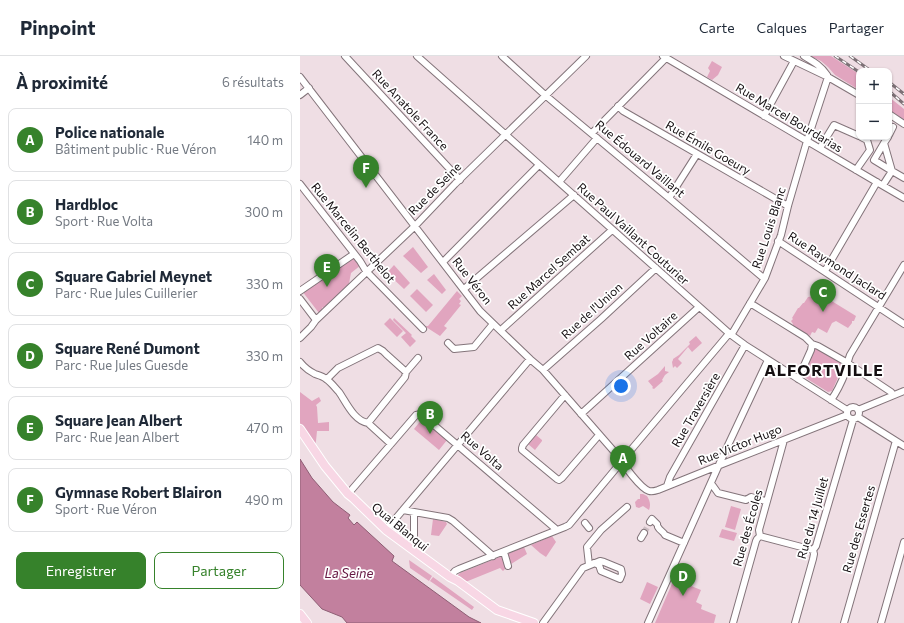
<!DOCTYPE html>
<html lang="fr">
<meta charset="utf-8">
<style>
:root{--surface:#fff;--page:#f6f6f7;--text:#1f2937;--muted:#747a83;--line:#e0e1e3;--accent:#36822b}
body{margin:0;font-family:Commissioner,sans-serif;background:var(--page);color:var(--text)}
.controls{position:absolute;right:12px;top:12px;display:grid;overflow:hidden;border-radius:8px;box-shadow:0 1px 3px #0004}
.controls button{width:36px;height:36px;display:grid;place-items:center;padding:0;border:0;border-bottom:1px solid var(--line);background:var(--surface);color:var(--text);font:20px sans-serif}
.you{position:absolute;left:321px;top:330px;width:14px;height:14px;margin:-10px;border:3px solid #fff;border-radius:50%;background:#1a73e8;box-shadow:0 0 0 6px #1a73e833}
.badge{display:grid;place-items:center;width:26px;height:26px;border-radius:50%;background:var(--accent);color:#fff;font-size:13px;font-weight:700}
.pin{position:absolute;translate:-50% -33px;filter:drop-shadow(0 1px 2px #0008)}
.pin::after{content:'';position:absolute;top:21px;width:14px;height:12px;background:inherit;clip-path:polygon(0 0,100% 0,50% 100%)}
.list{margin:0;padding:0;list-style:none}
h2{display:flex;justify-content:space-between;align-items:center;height:52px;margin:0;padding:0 16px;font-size:17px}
h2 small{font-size:13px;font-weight:400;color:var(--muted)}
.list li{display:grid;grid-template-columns:26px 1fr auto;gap:12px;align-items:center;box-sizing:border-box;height:64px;margin:0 8px 8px;padding:0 8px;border:1px solid var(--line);border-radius:8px}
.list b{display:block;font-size:15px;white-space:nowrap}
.list p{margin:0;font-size:13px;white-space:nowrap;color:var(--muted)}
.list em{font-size:13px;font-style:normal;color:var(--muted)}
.actions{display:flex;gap:8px;padding:12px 16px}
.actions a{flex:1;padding:9px 0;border:1px solid var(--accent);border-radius:8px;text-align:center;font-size:14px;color:var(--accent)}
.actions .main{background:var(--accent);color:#fff}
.map{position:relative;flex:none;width:604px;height:567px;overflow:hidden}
header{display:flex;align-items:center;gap:24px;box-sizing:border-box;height:56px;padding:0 20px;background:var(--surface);border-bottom:1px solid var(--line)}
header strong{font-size:19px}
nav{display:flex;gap:22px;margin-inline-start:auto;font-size:14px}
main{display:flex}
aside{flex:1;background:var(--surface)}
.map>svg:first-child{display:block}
</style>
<header>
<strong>Pinpoint</strong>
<nav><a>Carte</a><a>Calques</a><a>Partager</a></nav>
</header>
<main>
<aside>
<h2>À proximité<small>6 résultats</small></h2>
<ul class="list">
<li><span class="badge">A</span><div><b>Police nationale</b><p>Bâtiment public · Rue Véron</p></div><em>140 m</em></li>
<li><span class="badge">B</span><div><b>Hardbloc</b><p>Sport · Rue Volta</p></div><em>300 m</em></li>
<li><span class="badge">C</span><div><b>Square Gabriel Meynet</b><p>Parc · Rue Jules Cuillerier</p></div><em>330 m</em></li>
<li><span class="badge">D</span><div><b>Square René Dumont</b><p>Parc · Rue Jules Guesde</p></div><em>330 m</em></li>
<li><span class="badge">E</span><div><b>Square Jean Albert</b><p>Parc · Rue Jean Albert</p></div><em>470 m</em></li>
<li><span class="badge">F</span><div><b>Gymnase Robert Blairon</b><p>Sport · Rue Véron</p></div><em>490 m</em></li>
</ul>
<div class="actions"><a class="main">Enregistrer</a><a>Partager</a></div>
</aside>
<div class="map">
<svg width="604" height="567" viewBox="0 0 604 567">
<rect width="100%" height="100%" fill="#efdee4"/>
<path fill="#e1a5bf" d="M510,0h21l28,18v16l-24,-15 -7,-8 -7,-6z
M412,5l10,6 -4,8 -6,5 -5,-3 3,-6 -2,-3z
M589,41l15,12v11l-15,-10z
M113,191l15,20 -7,6 -18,-17z
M51,201l3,2 6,7 -4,3 -5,4 -1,5 -1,6 -25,25 -1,-2 -1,1 1,2 -4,3 -17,-22z
M94,209l16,18 -6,6 -17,-16z
M134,218l12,16 -4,4 -15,-14z
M117,233l16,16 -7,7 -16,-16z
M157,235l5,5 -3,3 2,2 -2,3 2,1 -17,21 3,2 -7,8 -14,-9v-1h2z
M515,240l1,7h7l1,-5 6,2 26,16 -2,5h-2v2l-4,5 -12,-7 -4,2 -5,10 -9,-5 -3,5 -3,-1 -2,4 -17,-10v-2l-2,-3 2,-2 -1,-1 6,-10h1l4,-5h1l4,-6z
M90,262l13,13 -6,6 -13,-13z
M94,262l18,17 -1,1 5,5 -6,6 -9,-10 5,-4 -13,-13z
M396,280l6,7 -10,9 -4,-5 -10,12 4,4 -5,5 -2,-2 -2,2 -1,-6 1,-2v-1l6,-4 11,-11 -1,-2z
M515,292l29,16 -12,27 -4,1 -24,-15v-2z
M365,310v5l4,1 -4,3 -3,5 1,1 -9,8 -2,-1 1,-1 -5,-6 10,-7z
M0,336l12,9 7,-4 2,4 -5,4 1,2 1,16 11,-1v9h-12l-1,10 -1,4 -15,-22z
M122,363l25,21 -8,10 -25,-21z
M236,379l6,5v1l-7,9 -7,-6z
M340,438h3l4,2c3,5 4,9 2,14l-6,-4 -4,2 -3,-1 -1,-5 3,-3h2z
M431,450l10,3 -6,21 -10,-3z
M133,463l13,3 1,2 -8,12 -8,-1z
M422,473l15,4 -3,8 -15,-4z
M252,480l4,6 -10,15 -6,-4 -9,-8z
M224,491l3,7 -19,12 -5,5 -3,-3 -37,15 -2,-2 -1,-4 -2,-1v-1l2,-2z
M109,504l23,16 -3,5 -19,-13z
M133,521l41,30 -2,3 -42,-29z
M374,523l27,11 -5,12 6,3 -1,4 15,6 -2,8h-59z
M347,526l11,5 -8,17 -10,-5z"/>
<path fill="#c2809e" stroke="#8e5e74" d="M0,403l12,19 21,24 17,13 -2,3 6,7 3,-3 37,34 -2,5 77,56 12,6h-134l-5,-6 -20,-8 -22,-24z"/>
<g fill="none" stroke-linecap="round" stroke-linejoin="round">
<path stroke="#cebfc4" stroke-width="6" stroke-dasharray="6 3" stroke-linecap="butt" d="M344,477l6,-11"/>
<defs>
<path id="minor" d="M45,0l115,124
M117,0l313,278 15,11 102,65
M202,0l43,39 124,103 92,78 4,2
M363,0l217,128 24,14
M484,0l44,21 31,18
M504,0c10,6 17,10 23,19
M0,21l180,234 50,48 13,11 75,86c5,8 22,32 31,35 3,1 6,0 9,-1l62,-25 127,-50
M0,39l9,-7
M318,50l5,5 165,95
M589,58l15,10
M464,60l30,-55
M292,77l74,-75
M589,79l4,-8
M588,81l-4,6 8,28
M584,87l-10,17 18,11
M520,92l14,-23 25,11
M556,114l14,-20 -3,-10 -6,-3
M259,126l38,-44
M0,128l60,77 6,10 57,58
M583,129l9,-14 12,7
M369,142l28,-44
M478,185l126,83
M143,206l96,-97
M525,215l52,-89
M164,233l110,-94
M0,235l54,-37
M0,243l16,21
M450,247l55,34 7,7 6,2 28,16 45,30 2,3
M201,274l111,-100
M0,282l11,-11 5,-7 99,-94 40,-42 131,-128
M148,287l6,6 20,-2 19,-23
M0,306c4,5 9,9 15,12 3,1 8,2 11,5 5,3 9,9 13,13 7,10 15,29 29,31l23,21
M243,314l58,-51 55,-51
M106,316l12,-14
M27,323l11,-11 40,-20 5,3 3,3 20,18 -1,5 -37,46
M498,323l13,-29 1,-6
M265,339l-42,50 -1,3v2l35,29 2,1 3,-2 37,-43
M531,344c6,-8 11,-19 15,-29 1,-5 2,-11 4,-16l54,-90
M547 357a6 6 0 1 1 12 0a6 6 0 1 1-12 0Z
M558,354l46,-19
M281,358l118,-107
M558,361l46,29
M367,430l3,-9 75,-132
M413,430l5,7 28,7 5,-3 14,4
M48,438l68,-79 5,-1 136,116
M103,454l45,8 5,3 40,35
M350,466l2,-3 5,5
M285,467l4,5
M358,471c2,4 5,4 7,8l19,8
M86,474l144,-171
M460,480l53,14
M341,482l3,-5
M114,494v-38
M204,496l4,14
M289,509l-2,-18 14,-17 26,-23
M150,521l5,-6 4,-2 106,-42 4,-2 49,-59 7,-9 102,-121 6,-4 32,-54 16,-43 7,-29 19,-65 21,-64
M243,567l40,-55 17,-7 4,1 17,7 1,5 -2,5 -19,-8 -2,-6 -5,-2
M348,567l74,-165 46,-98
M433,567l23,-82 1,-2 3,-3 -1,-6 25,-90
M495,567l18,-64 1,-5 -1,-4 3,-4 37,-126
M544,567l51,-179 1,-3
M581,567l23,-81"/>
<path id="major" d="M0,373l25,37 23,28 5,4 33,32 64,47 8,4 39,29 37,13
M0,558l7,9"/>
</defs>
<use href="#minor" stroke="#83747a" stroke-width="8"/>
<use href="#major" stroke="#fff" stroke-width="10"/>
<use href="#minor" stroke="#fff" stroke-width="6"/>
<use href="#major" stroke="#f8d7e5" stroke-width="8"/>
<defs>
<path id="rail" d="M535,0l24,16
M550,0l21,15
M589,26l15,12
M589,35l15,13"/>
</defs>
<use href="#rail" stroke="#7d7176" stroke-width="3"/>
<use href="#rail" stroke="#fff" stroke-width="1.5" stroke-dasharray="4.5" stroke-linecap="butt"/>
</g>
<g text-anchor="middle" stroke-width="3.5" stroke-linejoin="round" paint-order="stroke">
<g font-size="12" fill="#140e11" stroke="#fff">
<text transform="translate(110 54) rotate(47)" y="4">Rue Anatole France</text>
<text transform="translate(489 62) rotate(31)" y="4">Rue Marcel Bourdarias</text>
<text transform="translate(408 92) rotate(30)" y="4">Rue Émile Goeury</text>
<text transform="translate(340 103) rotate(40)" y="4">Rue Édouard Vaillant</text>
<text transform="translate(135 133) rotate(-45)" y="4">Rue de Seine</text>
<text transform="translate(469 172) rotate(-72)" y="4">Rue Louis Blanc</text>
<text transform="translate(53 177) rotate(51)" y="4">Rue Marcelin Berthelot</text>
<text transform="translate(333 178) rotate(42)" y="4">Rue Paul Vaillant Couturier</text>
<text transform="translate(537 210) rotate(33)" y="4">Rue Raymond Jaclard</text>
<text transform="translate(249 216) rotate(-42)" y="4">Rue Marcel Sembat</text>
<text transform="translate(172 225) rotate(52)" y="4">Rue Véron</text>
<text transform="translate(292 255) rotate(-42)" y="4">Rue de l'Union</text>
<text transform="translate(351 280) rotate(-42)" y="4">Rue Voltaire</text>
<text transform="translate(396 354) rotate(-60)" y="4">Rue Traversière</text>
<text transform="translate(440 389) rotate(-22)" y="4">Rue Victor Hugo</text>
<text transform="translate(182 395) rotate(41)" y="4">Rue Volta</text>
<text transform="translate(513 462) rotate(-74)" y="4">Rue du 14 Juillet</text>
<text transform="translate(100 471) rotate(39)" y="4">Quai Blanqui</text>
<text transform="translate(448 472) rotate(-74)" y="4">Rue des Écoles</text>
<text transform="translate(559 473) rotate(-74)" y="4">Rue des Essertes</text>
</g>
<g font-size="13" font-style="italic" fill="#661843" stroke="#fff">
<text x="49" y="522">La Seine</text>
</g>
<g font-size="16" font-weight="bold" letter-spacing="1" fill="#140e11" stroke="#fff">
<text x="524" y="320">ALFORTVILLE</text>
</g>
</g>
</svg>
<div class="controls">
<button>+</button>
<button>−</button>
</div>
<div class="you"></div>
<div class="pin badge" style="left:323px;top:422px">A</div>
<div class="pin badge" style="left:130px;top:378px">B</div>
<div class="pin badge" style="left:523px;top:256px">C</div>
<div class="pin badge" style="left:383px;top:540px">D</div>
<div class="pin badge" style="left:27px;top:231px">E</div>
<div class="pin badge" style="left:66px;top:132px">F</div>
</div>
</main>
